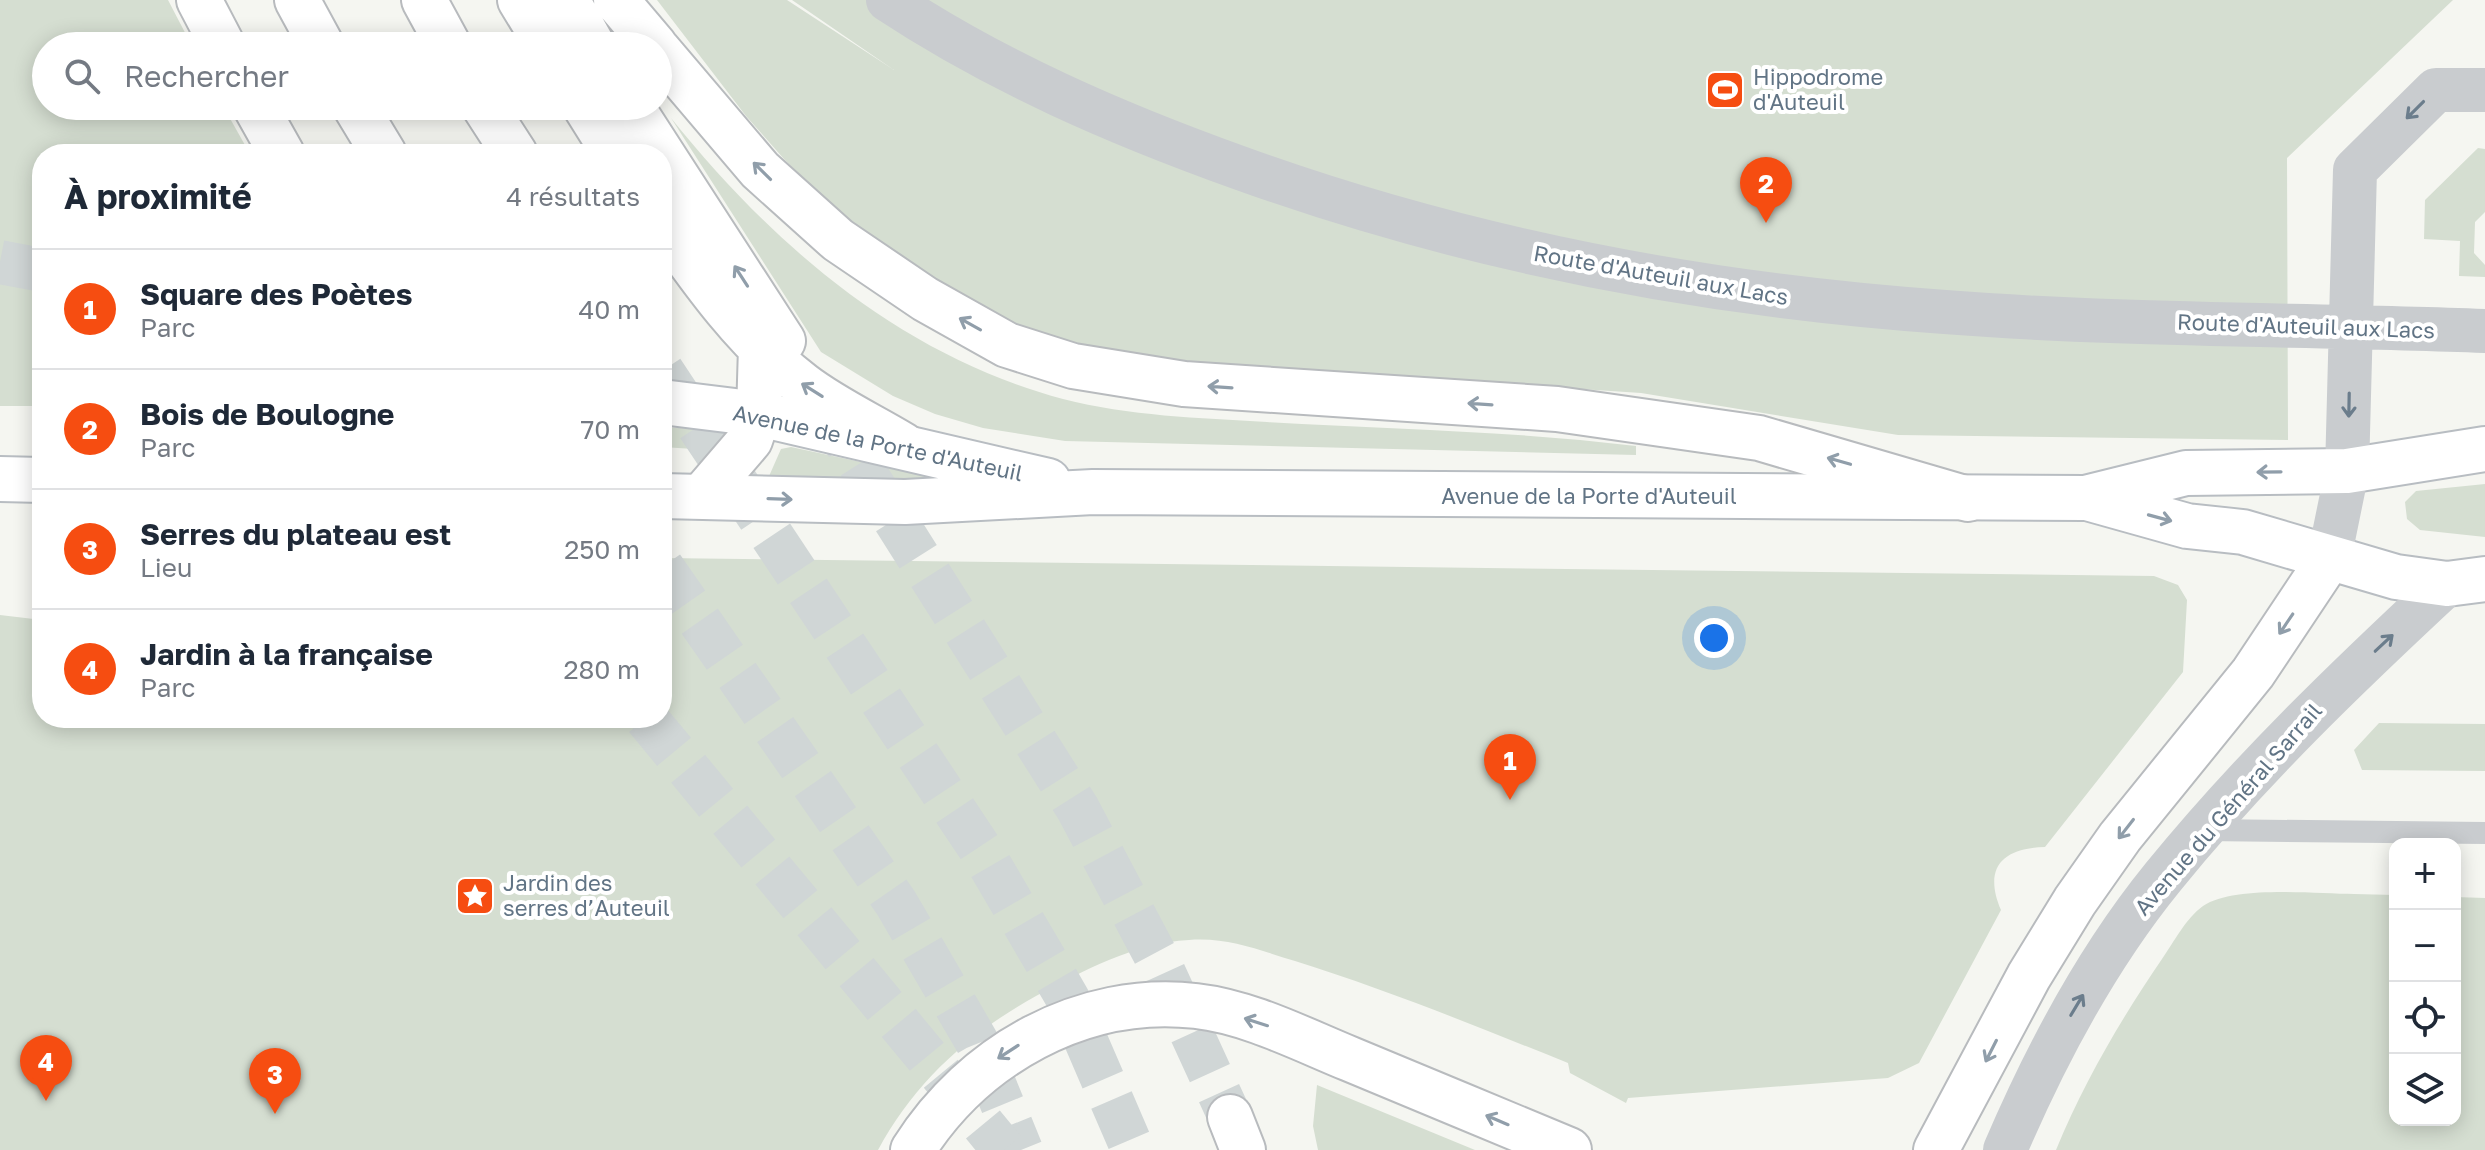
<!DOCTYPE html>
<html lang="fr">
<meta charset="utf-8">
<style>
:root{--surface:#fff;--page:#f2f2f3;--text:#1f2937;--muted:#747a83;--line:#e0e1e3;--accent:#f64d11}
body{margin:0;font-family:"Golos Text",sans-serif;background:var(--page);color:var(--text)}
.controls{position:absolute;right:24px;bottom:24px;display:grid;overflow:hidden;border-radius:16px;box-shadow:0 4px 20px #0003}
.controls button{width:72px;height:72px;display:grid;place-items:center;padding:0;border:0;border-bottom:2px solid var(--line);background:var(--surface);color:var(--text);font:40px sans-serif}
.you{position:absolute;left:1714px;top:638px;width:28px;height:28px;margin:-20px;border:6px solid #fff;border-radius:50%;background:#1a73e8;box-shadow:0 0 0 12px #1a73e833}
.badge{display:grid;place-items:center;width:52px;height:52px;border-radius:50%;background:var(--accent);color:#fff;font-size:26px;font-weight:700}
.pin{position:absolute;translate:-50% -66px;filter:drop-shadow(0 2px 4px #0008)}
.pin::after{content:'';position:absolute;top:42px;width:28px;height:24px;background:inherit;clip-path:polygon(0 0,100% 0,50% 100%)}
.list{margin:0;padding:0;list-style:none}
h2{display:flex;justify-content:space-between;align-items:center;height:104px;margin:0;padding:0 32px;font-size:34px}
h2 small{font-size:26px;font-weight:400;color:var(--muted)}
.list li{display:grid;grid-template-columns:52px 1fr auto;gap:24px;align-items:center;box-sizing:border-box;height:120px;padding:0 32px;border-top:2px solid var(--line)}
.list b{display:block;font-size:30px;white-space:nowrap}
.list p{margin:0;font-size:26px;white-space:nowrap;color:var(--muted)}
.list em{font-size:26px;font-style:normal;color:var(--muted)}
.icon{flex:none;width:44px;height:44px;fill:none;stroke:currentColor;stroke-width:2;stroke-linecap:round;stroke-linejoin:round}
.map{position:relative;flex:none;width:2485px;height:1150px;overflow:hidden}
.search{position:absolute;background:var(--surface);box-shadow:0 4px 20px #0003;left:32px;top:32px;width:640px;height:88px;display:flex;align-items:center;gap:20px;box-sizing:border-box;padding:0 28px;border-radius:44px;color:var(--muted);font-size:30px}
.panel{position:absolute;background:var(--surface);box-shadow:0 4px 20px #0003;left:32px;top:144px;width:640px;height:584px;border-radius:32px}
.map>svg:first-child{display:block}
</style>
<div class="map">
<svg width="2485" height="1150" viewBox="0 0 2485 1150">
<rect width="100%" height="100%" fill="#f5f6f1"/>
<path fill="#d5ded1" d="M0,0h168l24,46h-146v60h177l27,48h-208v252h-42z
M657,0h130l107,70 -102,-70h1661l-166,158 1,282 -390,-5 -257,-42 -435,-29 -60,-6 -90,-18 -65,-27 -81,-47 -62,-42 -64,-65 -38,-43z
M671,118c103,128 229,237 392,281 66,17 136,19 204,23 123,7 247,9 369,24v9l-571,-14 -82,-13 -48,-14 -42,-18 -72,-44z
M2478,148l7,1v63l-10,10 -1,31 11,12v12l-26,-1 1,-35 -36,-2 1,-39z
M662,427l34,2 9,6 -4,10 -7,4 -32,-2z
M791,447l144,31 6,7 -175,-2 15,-34z
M2485,484v53l-65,-7 -13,-11 -2,-17 11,-11z
M662,558l1492,18 24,9 9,15 -4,72 -138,175c-43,1 -62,21 -44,63l-82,153 -31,15 -260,20 -2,5 -56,-30 -2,-10c-90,-36 -180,-73 -273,-102 -37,-11 -67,-24 -106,-21 -55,3 -106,31 -153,56 -67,37 -122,87 -158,154h-878v-535l42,5v98h620z
M2379,723l106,1v47l-123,-1 -8,-20z
M2354,894l41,1v225h60v-223l30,1v252h-429c28,-68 65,-131 106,-191 12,-17 24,-41 41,-53 32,-21 112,-12 151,-12z
M1317,1085l158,65h1h-158l-5,-24z"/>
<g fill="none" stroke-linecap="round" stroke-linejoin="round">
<path stroke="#d0d6d6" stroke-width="44" stroke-dasharray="44 22" stroke-linecap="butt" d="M662,371l319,479 87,149 65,151
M662,567l234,336 81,139 44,108"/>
<path stroke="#d0d6d6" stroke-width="44" stroke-dasharray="44 22" stroke-linecap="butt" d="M0,262l42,8
M824,408l254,401 81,153 71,155
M646,718l358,432"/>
<defs>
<path id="secondary" d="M662,402l97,12 289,67
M0,479l42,1
M662,496l243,6 188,-10 992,6 101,-25 161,-2 138,-22
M2087,498l100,28 56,6 153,45 51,7 38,-5"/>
<path id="trunk" d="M199,0l24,46
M297,0l25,46
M424,0l25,46
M520,0l28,46
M255,106l27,48
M355,106l29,48
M484,106l31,48
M585,106l30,48
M662,223c40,57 84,119 141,162 30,23 67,40 100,60
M702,496l48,-56 9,-26 2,-67
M913,1150c60,-95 169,-157 283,-144 53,6 105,33 154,53 73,31 146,60 219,91
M1936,1150l93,-174 46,-75 45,-64 133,-164 76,-114"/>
<path id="motorway" d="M567,0l26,46
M616,0l39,46
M658,50l102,120 78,70 87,59 82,46 66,21 111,18 373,25 202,29 209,61
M631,106l31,48
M662,154l121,187
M1230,1117l13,33"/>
</defs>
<use href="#secondary" stroke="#b8bdc2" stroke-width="48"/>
<use href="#trunk" stroke="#b8bbbe" stroke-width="48"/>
<use href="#motorway" stroke="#b8bbbe" stroke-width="48"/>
<path stroke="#c9cccf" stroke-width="22" d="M2204,830l281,3"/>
<path stroke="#c9cccf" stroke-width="44" d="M888,0c109,72 229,124 352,168 227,82 464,127 705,144 180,14 360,12 540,19
M2329,559l18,-88 8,-301 81,-80h49
M2005,1150c41,-96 92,-192 158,-273 86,-106 184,-200 284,-293"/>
<use href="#secondary" stroke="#fff" stroke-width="44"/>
<use href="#trunk" stroke="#fff" stroke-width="44"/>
<use href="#motorway" stroke="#fff" stroke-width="44"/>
</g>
<defs><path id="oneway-shaft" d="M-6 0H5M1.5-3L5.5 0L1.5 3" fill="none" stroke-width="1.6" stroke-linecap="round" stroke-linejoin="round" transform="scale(2)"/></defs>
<g stroke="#6b7d8c">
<use href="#oneway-shaft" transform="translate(2415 110) rotate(135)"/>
<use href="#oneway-shaft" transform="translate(2349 405) rotate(91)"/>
<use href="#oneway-shaft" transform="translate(2384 643) rotate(-43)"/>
<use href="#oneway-shaft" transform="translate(2077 1005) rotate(-59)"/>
</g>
<g stroke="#909eaa">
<use href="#oneway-shaft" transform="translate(762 171) rotate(-135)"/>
<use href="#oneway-shaft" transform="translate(741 276) rotate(-123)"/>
<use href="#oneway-shaft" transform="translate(970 324) rotate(-151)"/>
<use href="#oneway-shaft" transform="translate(1220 387) rotate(-176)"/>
<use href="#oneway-shaft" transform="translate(812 390) rotate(-148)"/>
<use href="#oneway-shaft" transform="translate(1480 404) rotate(-176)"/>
<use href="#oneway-shaft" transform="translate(1839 461) rotate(-164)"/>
<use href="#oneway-shaft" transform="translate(2269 472) rotate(179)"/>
<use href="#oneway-shaft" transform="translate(780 499) rotate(2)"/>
<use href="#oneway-shaft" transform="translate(2160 518) rotate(15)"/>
<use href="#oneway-shaft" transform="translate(2286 624) rotate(124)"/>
<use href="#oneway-shaft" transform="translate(2126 829) rotate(128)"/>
<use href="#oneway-shaft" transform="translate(1256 1022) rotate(-162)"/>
<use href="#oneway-shaft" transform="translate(1991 1051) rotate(117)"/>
<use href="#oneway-shaft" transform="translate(1008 1052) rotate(147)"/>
<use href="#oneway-shaft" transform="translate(1497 1120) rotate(-157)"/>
</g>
<defs>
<symbol id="stadium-square" viewBox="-11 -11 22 22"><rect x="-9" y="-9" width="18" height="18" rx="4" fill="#f64d11" stroke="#fff"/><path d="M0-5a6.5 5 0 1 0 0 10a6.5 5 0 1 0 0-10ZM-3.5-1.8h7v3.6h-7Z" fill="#fff"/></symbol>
<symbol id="sight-square" viewBox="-11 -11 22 22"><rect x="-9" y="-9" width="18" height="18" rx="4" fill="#f64d11" stroke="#fff"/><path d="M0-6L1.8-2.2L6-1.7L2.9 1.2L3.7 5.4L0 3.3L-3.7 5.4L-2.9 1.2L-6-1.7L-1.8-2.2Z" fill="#fff"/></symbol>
</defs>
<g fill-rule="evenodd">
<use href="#stadium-square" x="1703" y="68" width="44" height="44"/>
<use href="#sight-square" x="453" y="874" width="44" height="44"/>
</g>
<g text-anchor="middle" stroke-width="8" stroke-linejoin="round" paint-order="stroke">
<g font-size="22" fill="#617485" stroke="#fff" text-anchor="start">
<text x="1753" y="85">Hippodrome<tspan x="1753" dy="25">d'Auteuil</tspan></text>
<text x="503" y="891">Jardin des<tspan x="503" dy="25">serres d’Auteuil</tspan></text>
</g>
<g font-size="22" fill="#617485" stroke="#fff">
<text transform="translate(1661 275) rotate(10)" y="8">Route d'Auteuil aux Lacs</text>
<text transform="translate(2306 326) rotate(2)" y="8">Route d'Auteuil aux Lacs</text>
<text transform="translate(878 443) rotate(12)" y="8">Avenue de la Porte d'Auteuil</text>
<text x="1589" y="504">Avenue de la Porte d'Auteuil</text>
<text transform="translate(2228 809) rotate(-49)" y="8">Avenue du Général Sarrail</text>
</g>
</g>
</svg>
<div class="controls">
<button>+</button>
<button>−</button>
<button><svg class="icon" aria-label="locate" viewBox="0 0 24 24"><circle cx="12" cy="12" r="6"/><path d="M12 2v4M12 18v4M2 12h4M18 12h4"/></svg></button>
<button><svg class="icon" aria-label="layers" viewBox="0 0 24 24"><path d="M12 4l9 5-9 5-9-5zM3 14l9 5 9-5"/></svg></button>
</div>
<div class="you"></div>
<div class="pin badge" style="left:1510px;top:800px">1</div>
<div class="pin badge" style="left:1766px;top:223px">2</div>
<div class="pin badge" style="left:275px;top:1114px">3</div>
<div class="pin badge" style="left:46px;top:1101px">4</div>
<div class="search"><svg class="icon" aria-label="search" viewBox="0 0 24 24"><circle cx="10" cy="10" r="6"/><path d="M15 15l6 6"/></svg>Rechercher</div>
<section class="panel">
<h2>À proximité<small>4 résultats</small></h2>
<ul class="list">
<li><span class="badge">1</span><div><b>Square des Poètes</b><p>Parc</p></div><em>40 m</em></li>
<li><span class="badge">2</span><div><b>Bois de Boulogne</b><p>Parc</p></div><em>70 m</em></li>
<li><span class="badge">3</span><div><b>Serres du plateau est</b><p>Lieu</p></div><em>250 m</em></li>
<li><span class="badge">4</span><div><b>Jardin à la française</b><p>Parc</p></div><em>280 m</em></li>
</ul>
</section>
</div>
